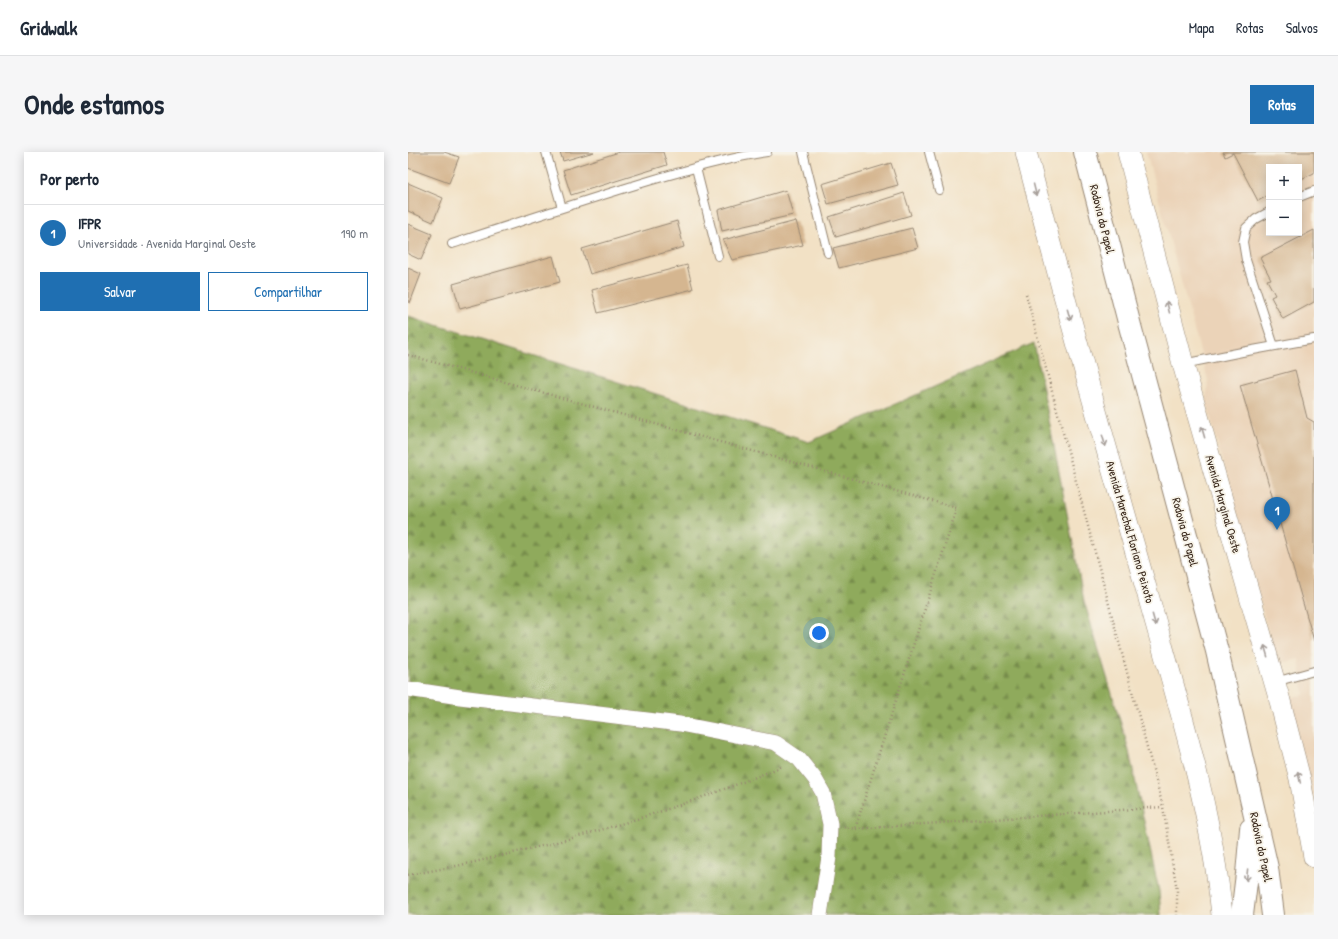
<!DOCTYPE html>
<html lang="pt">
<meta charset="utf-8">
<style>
:root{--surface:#fff;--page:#f6f6f7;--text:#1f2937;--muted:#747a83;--line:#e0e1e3;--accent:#1f6fb2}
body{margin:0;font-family:"Patrick Hand",sans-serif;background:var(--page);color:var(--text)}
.controls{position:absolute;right:12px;top:12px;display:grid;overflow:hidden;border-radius:0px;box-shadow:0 2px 10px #0003}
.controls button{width:36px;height:36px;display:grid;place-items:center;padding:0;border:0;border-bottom:1px solid var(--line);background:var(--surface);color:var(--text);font:20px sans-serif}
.you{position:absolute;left:411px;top:481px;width:14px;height:14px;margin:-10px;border:3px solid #fff;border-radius:50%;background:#1a73e8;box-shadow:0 0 0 6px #1a73e833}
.badge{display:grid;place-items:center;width:26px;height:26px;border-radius:50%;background:var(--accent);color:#fff;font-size:13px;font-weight:700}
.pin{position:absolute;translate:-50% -33px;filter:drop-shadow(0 1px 2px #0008)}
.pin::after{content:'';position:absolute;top:21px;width:14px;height:12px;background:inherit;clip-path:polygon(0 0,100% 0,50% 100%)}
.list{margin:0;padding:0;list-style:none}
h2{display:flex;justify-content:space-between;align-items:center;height:52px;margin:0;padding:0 16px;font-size:17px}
h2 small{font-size:13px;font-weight:400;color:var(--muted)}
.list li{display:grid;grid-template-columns:26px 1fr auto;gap:12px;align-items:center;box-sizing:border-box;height:56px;padding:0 16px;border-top:1px solid var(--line)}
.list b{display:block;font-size:15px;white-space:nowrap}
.list p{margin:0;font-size:13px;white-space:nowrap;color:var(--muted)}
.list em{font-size:13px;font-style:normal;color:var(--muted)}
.actions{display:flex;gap:8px;padding:12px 16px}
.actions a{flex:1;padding:9px 0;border:1px solid var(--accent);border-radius:0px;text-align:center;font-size:14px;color:var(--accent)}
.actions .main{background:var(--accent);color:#fff}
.map{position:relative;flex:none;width:906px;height:763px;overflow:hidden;border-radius:0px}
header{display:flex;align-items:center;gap:24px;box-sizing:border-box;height:56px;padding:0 20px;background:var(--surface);border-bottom:1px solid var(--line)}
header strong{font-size:19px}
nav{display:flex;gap:22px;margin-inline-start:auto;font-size:14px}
.intro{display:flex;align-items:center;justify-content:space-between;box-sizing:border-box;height:96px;padding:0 24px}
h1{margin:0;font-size:28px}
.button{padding:10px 18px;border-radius:0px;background:var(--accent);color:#fff;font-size:14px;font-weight:700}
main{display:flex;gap:24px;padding:0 24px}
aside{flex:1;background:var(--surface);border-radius:0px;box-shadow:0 2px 10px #0003}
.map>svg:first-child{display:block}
</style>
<header>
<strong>Gridwalk</strong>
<nav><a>Mapa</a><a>Rotas</a><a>Salvos</a></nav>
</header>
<div class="intro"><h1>Onde estamos</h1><a class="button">Rotas</a></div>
<main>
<aside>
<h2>Por perto<small></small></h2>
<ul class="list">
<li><span class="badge">1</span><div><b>IFPR</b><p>Universidade · Avenida Marginal Oeste</p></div><em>190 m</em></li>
</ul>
<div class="actions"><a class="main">Salvar</a><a>Compartilhar</a></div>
</aside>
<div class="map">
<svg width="906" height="763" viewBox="0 0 906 763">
<defs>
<pattern id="forest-firs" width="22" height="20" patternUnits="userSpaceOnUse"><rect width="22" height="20" fill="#8faa5c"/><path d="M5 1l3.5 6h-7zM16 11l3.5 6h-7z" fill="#768b4b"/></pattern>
</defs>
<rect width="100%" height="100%" fill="#f7f3e8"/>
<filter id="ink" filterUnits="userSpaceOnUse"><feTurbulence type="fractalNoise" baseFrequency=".025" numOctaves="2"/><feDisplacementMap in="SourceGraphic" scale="8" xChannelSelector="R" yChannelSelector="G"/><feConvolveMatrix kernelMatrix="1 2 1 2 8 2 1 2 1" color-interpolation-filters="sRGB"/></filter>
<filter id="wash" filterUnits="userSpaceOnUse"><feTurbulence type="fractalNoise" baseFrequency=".012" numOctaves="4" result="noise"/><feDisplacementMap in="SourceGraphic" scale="16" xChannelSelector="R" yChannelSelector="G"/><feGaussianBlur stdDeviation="0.9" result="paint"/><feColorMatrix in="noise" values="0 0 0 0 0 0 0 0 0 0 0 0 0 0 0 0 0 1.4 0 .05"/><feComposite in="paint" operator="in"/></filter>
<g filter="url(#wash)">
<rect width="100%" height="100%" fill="#f2e1c5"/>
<path fill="#ebd3b8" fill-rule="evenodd" d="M738,0h168v644l-5,3 -24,-101 19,-3 -5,-36 -22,5 -71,-263 2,-21zM861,15h30v66h-30z"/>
<path fill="url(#forest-firs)" stroke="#656a3d" d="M0,164l401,126 225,-99 50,258 44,146 31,144 2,24h-753z"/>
<g id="blocks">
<path fill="#d5b690" d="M0,0h36l15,5 -10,26 -41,-15z
M152,0h34l-31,9z
M211,0h44l4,13 -96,30 -8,-25z
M815,0h91v21l-15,7v-13h-30v28l-11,6 -25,-48 -8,4z
M483,11l7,22 -70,19 -6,-20z
M0,31l35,15 -10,24 -25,-11z
M378,38l7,25 -71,16 -4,-21z
M496,41l7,22 -75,22 -7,-20z
M269,69l7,26 -94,27 -8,-25z
M388,69l7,24 -71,15 -9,-20z
M0,72l24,10 -11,26 -13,-6z
M504,76l6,20 -79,20 -6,-20z
M906,78v72l-31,17 -12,-22 4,-2 -8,-15 4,-1 -11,-21z
M145,104l7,26 -100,27 -7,-25z
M279,113l6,24 -95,24 -6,-23z
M0,116l13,6 -11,29 -2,-1z
M887,218l12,48 7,4v219l-74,-256z"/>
</g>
</g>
<g filter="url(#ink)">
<use href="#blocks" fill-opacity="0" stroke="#968672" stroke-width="1"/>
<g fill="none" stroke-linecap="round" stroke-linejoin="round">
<defs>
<path id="lane" d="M138,0l16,56
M395,0l25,101
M521,0l10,38
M288,16l22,88
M891,45l15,-6
M861,60l-13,7 -10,9 -3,14 3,18 28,86
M44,92c67,-22 133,-44 200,-64 38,-11 76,-22 115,-28
M775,212l59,-12 72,-13
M867,530l39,-11"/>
<path id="street" d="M0,537l52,8 220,27 96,19 23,16 16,20 8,14 7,31 -1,33 -9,58"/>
<path id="secondary" d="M618,0c38,148 80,296 122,443 29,105 63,211 74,320
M720,0l55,212 97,337 20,78 14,78"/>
<path id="primary" d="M677,0l45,174 87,325 50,217 6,47
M834,763l5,-41 4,-45"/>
</defs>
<use href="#lane" stroke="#968672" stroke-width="10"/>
<use href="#street" stroke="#968672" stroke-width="16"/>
<use href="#secondary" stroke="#968672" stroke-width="22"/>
<use href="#primary" stroke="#968672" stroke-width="24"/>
<path stroke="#968672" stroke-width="2.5" stroke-dasharray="1 3" stroke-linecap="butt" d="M618,142l137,513 14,83v25
M0,203l549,153 -102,321
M436,675l11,2 308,-22
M0,723c28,-5 56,-10 83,-17 99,-22 198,-53 292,-92"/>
<use href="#lane" stroke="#fff" stroke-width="8"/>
<use href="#street" stroke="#fff" stroke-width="15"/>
<use href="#secondary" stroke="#fff" stroke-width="21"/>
<use href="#primary" stroke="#fff" stroke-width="22"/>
</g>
<defs><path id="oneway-shaft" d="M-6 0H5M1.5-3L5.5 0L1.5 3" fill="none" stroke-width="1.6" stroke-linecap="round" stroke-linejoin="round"/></defs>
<g stroke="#a79f9a">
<use href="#oneway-shaft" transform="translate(627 38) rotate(76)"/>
<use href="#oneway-shaft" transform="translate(760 155) rotate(-104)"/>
<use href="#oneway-shaft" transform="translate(661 163) rotate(74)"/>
<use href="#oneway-shaft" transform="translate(795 280) rotate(-106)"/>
<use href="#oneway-shaft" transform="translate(696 289) rotate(74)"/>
<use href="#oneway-shaft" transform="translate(746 468) rotate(74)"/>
<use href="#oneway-shaft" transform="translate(858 499) rotate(-106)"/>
<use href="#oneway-shaft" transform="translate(891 625) rotate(-103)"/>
<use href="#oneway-shaft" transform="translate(839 723) rotate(96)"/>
</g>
</g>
<g text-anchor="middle" stroke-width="3.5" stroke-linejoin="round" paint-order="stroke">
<g font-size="12" fill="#3b2a1e" stroke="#f7f3e8">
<text transform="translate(694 67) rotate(76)" y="4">Rodovia do Papel</text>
<text transform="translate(815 352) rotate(74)" y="4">Avenida Marginal Oeste</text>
<text transform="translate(722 380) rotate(74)" y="4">Avenida Marechal Floriano Peixoto</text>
<text transform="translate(777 380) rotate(75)" y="4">Rodovia do Papel</text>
<text transform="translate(853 695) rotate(78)" y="4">Rodovia do Papel</text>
</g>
</g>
</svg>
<div class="controls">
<button>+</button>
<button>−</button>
</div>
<div class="you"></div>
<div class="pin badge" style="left:869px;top:378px">1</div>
</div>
</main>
